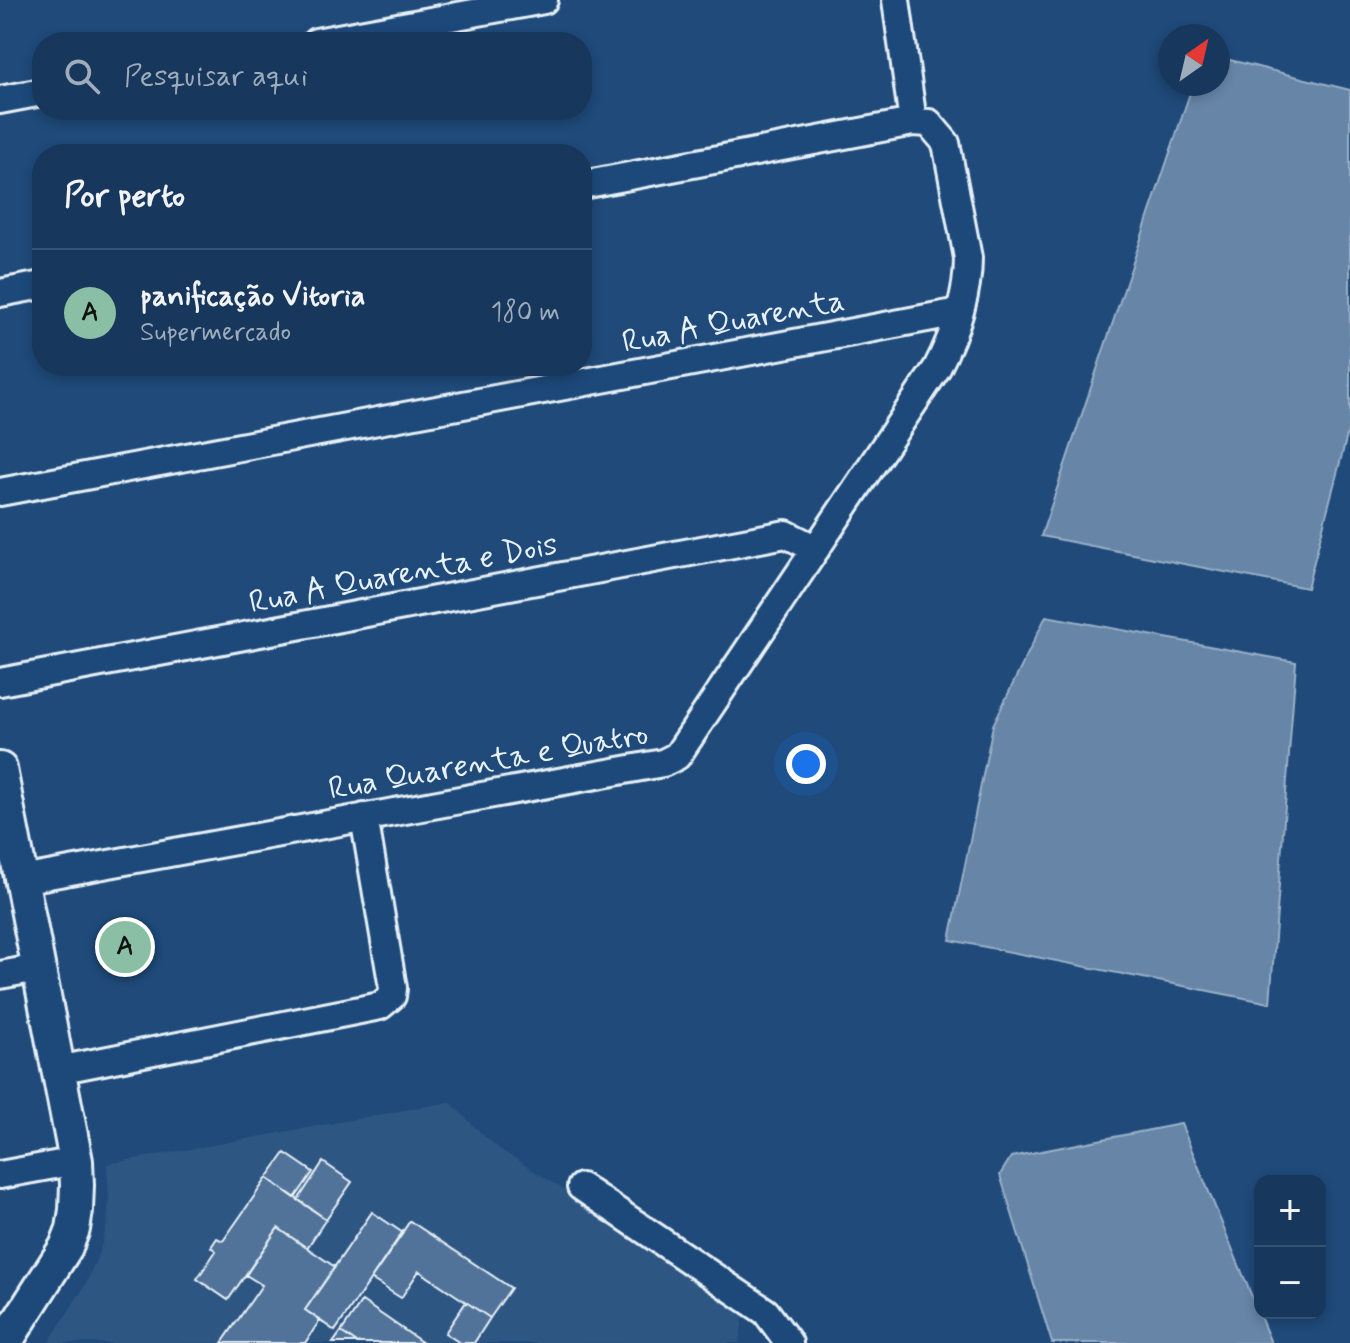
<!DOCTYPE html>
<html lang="pt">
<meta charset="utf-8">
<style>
:root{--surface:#17385c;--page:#244365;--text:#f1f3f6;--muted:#9eacbb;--line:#365272;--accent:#8abfa5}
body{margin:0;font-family:Mynerve,sans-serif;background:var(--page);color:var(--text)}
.controls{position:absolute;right:24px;bottom:24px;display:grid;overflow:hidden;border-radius:16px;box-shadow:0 4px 12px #0003}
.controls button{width:72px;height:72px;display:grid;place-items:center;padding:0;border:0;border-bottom:2px solid var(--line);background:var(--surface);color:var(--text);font:40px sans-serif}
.compass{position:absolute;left:1158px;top:24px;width:72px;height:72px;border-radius:50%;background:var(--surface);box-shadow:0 4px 12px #0003;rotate:34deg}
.you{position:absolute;left:806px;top:764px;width:28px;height:28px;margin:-20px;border:6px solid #fff;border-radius:50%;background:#1a73e8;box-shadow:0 0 0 12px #1a73e833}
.badge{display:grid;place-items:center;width:52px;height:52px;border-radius:50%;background:var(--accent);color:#111;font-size:26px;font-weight:700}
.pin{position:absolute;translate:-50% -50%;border:4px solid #fff;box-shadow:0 2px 8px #0006}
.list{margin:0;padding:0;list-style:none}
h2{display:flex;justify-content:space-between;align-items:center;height:104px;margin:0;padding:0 32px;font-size:34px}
h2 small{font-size:26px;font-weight:400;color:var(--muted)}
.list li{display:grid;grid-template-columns:52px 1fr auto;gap:24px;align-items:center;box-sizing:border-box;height:128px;padding:0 32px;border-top:2px solid var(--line)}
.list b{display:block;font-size:30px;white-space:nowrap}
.list p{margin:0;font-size:26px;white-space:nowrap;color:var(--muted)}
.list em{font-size:26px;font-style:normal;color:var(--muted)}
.icon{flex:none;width:44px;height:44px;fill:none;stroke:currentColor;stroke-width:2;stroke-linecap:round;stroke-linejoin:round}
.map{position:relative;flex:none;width:1350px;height:1343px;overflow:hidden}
.search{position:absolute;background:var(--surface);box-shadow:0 4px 12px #0003;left:32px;top:32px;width:560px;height:88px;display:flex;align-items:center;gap:20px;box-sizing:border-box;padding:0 28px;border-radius:32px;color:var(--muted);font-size:30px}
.panel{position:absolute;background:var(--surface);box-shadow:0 4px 12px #0003;left:32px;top:144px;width:560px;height:232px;border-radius:32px}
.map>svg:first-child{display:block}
</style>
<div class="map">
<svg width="1350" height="1343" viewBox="0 0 1350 1343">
<rect width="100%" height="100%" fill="#1f4a7a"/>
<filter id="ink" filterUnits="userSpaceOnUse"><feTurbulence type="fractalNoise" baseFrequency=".0125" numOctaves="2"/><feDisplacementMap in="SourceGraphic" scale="16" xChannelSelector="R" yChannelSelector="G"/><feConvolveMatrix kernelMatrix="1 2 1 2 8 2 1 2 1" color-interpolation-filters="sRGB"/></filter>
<g filter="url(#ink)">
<path fill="#2e5683" d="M450,1102l33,33 17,14 245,157 -6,37h-691l38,-59 15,-37 6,-24 2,-23 -2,-36z"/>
<path fill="#6685a7" stroke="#9ab0c7" stroke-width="2" d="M1218,57l132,33v334l-43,164 -266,-52 152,-452h25z
M1046,616l250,46 -26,341 -320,-63 43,-215z
M1181,1124l90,219h-219l-52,-168 11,-18z"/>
<path fill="#517399" stroke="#e8f1f8" stroke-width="2" d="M285,1153l28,19 -18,26 -28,-20z
M323,1162l29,20 -26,37 -28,-19z
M267,1178l59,41 -19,29 -29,-20 -50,72 -31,-21 19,-28 -5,-4 6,-9 6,3z
M372,1212l31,21 -68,98 -30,-21z
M410,1221l101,67 -21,30 -71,-47 -18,27 -30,-19z
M278,1228l57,39 -30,43 15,10 -15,23h-83l40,-58 -16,-10z
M362,1301l61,42h-66l-16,-11z
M466,1302l24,16 -16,25h-14l-15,-10z
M341,1332l16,11h-24z"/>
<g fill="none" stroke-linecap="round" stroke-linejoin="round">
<defs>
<path id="minor" d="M896,0l17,122
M316,42l228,-42
M0,100l42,-8
M0,293l42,-8
M0,492l959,-180
M0,682l786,-148 30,15
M21,880l642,-117 14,-7 260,-388c17,-33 31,-72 31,-110l-22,-115 -17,-20 -16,-1 -331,63
M0,975l38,-7
M58,1070l322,-64 12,-10 1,-8 -29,-171
M0,1175l76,-14
M581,1187l185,125 23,31"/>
<path id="tertiary" d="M0,769l76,392 1,24 -1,25 -3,19 -7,18 -61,96"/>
</defs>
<use href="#minor" stroke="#e8f1f8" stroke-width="32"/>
<use href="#tertiary" stroke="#e8f1f8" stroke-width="38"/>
<use href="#minor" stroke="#1f4a7a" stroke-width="26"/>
<use href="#tertiary" stroke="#1f4a7a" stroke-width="32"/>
</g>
</g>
<g text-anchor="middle" stroke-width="6" stroke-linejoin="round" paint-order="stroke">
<g font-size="32" fill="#e8f1f8" stroke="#1f4a7a">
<text transform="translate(733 320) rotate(-11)" y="11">Rua A Quarenta</text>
<text transform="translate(403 572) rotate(-11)" y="11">Rua A Quarenta e Dois</text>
<text transform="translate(488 760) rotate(-10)" y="11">Rua Quarenta e Quatro</text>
</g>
</g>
</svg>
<div class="controls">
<button>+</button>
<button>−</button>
</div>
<svg class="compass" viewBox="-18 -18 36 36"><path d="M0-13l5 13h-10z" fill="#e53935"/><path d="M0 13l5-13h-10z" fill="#9eacbb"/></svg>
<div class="you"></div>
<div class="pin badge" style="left:125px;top:947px">A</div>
<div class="search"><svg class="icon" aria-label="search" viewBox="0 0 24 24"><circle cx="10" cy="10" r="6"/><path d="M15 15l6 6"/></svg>Pesquisar aqui</div>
<section class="panel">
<h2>Por perto<small></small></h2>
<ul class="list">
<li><span class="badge">A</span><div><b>panificação Vitoria</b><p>Supermercado</p></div><em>180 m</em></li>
</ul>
</section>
</div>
